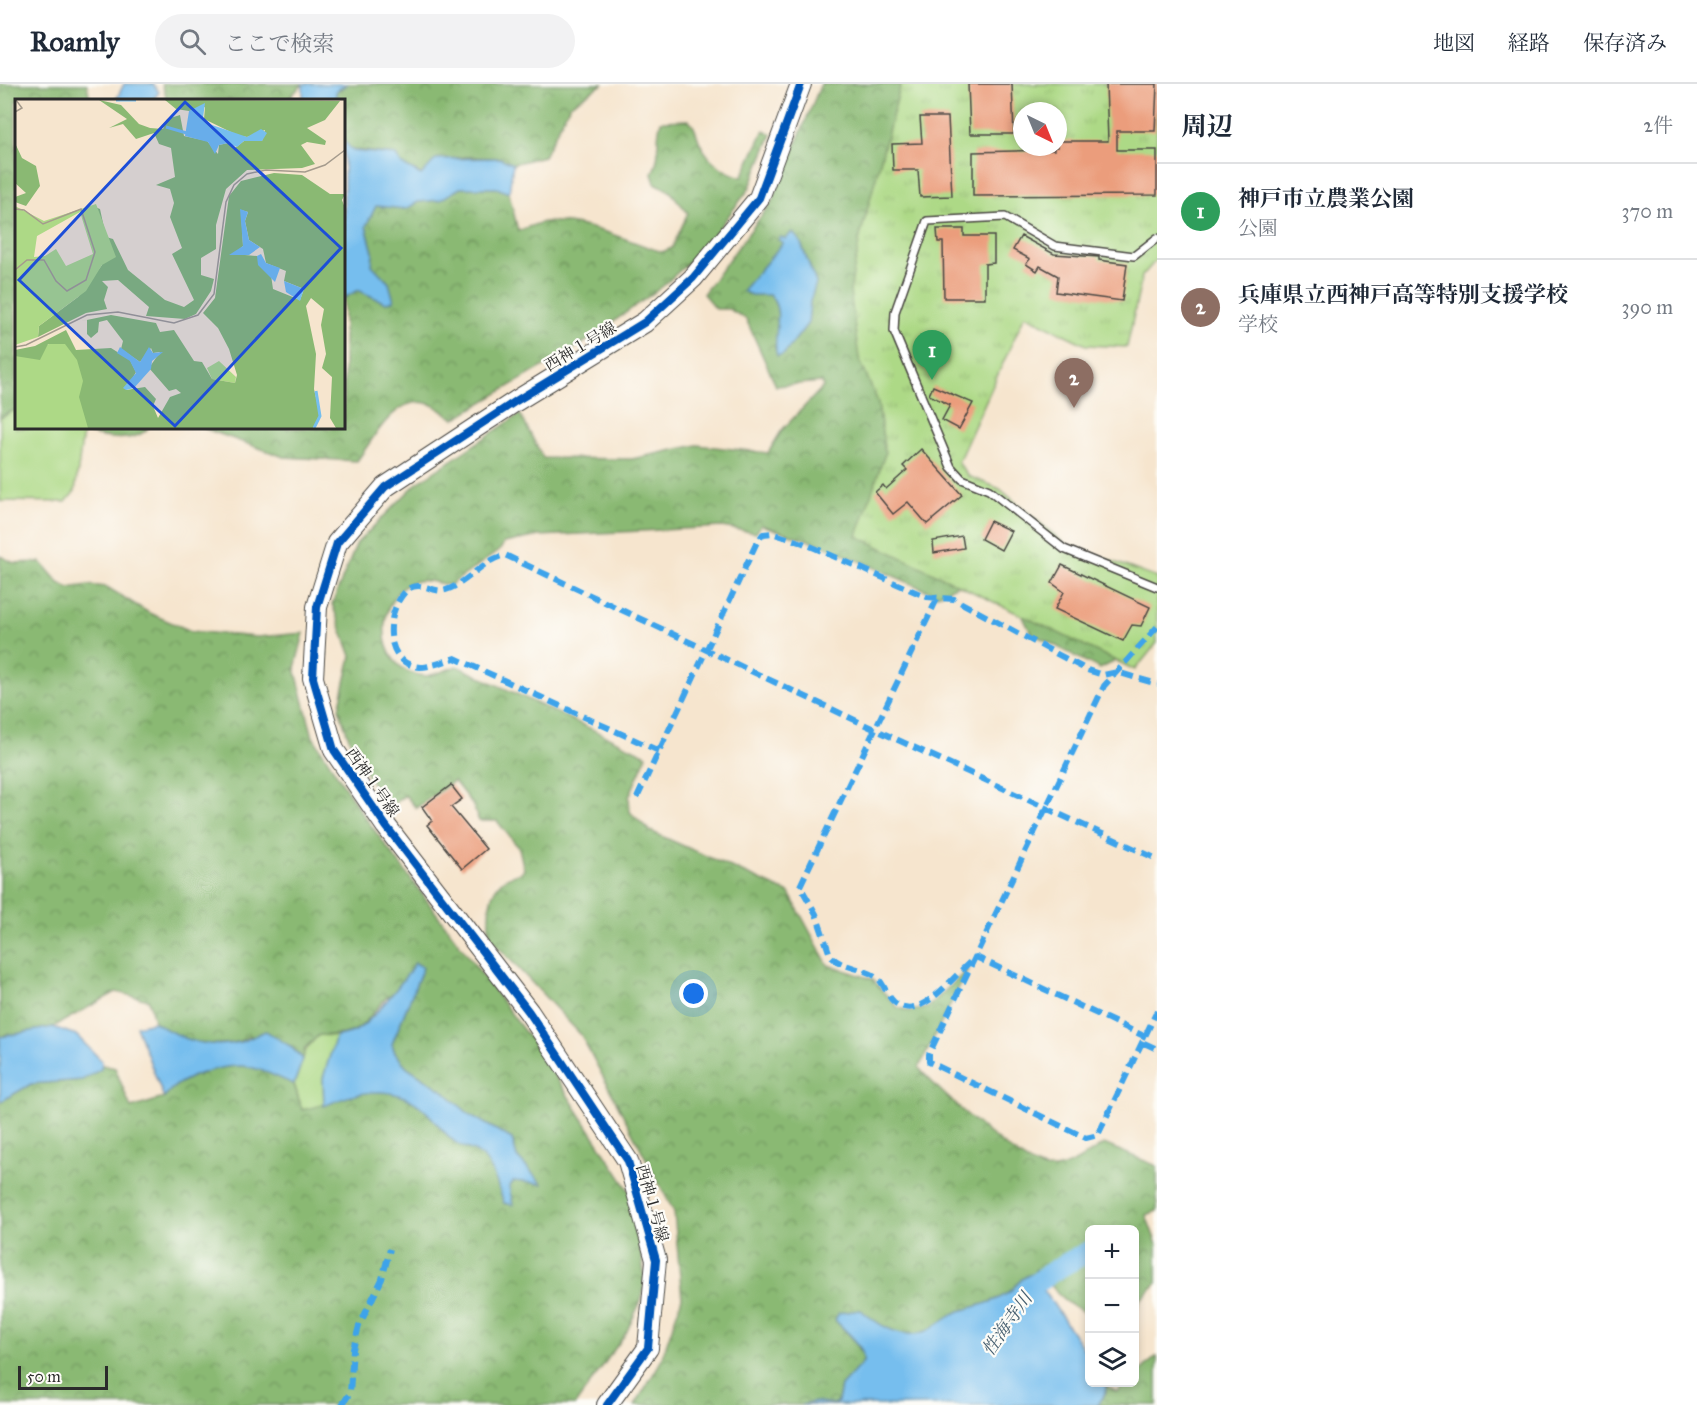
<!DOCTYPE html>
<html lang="ja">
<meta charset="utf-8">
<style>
:root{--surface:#fff;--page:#f2f2f3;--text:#1f2937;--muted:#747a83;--line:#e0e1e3;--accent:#d93025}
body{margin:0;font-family:"IM FELL Great Primer","Noto Serif JP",serif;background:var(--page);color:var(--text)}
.controls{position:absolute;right:18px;bottom:18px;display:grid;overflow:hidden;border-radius:9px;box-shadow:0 3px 9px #0003}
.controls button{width:54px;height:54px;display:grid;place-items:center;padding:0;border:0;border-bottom:2px solid var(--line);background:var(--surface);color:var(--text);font:30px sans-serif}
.compass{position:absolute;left:1013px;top:18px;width:54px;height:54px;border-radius:50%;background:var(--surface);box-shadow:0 3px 9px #0003;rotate:137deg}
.scale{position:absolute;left:18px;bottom:15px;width:90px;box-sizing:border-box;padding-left:6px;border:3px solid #2b2b2b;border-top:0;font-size:16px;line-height:21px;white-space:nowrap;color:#2b2b2b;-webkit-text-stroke:4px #fdfcf7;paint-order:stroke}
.you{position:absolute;left:694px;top:910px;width:21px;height:21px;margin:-15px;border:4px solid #fff;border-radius:50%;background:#1a73e8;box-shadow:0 0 0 9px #1a73e833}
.badge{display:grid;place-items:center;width:39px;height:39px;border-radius:50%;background:var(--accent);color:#fff;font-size:20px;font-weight:700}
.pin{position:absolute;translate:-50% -50px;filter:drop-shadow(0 2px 3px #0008)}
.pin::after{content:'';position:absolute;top:32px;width:21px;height:18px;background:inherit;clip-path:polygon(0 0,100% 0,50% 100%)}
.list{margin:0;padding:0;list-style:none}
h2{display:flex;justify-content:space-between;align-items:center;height:78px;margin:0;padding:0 24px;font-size:26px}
h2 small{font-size:20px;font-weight:400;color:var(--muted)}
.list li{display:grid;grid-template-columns:39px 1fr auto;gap:18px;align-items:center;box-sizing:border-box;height:96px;padding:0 24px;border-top:2px solid var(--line)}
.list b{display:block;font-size:22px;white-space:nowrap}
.list p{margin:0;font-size:20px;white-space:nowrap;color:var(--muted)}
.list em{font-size:20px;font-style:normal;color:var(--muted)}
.icon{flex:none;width:33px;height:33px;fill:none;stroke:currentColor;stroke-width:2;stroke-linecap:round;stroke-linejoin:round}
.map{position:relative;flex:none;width:1157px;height:1321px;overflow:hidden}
header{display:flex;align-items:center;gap:36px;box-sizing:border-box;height:84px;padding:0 30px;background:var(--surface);border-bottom:2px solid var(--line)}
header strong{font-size:28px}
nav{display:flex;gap:33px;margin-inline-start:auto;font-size:21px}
.search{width:420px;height:54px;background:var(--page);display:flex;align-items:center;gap:15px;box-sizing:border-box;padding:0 21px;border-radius:33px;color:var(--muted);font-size:22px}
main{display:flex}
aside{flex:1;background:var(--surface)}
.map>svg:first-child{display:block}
</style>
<header>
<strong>Roamly</strong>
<div class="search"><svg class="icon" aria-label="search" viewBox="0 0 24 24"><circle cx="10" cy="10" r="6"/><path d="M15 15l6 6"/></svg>ここで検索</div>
<nav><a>地図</a><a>経路</a><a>保存済み</a></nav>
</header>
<main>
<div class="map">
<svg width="1157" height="1321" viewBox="0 0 1157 1321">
<defs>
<pattern id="forest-crowns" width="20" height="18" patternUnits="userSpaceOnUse" patternTransform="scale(1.5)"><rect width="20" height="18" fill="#8ab973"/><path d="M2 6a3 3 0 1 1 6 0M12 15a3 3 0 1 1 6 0" fill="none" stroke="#71975f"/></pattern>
<pattern id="park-tufts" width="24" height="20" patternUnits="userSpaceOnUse" patternTransform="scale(1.5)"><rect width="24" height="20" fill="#add986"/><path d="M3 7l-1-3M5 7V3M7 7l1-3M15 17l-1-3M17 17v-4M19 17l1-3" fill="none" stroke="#95ba74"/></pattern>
</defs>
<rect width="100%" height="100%" fill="#fdfcf7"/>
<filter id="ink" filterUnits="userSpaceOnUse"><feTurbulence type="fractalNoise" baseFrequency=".0167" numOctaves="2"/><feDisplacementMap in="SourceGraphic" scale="12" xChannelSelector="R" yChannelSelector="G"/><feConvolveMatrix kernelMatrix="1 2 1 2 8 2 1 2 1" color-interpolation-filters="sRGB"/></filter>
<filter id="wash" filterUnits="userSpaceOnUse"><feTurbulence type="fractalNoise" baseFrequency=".008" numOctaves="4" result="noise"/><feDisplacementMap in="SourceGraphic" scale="24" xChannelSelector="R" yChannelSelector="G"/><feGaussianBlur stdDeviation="1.35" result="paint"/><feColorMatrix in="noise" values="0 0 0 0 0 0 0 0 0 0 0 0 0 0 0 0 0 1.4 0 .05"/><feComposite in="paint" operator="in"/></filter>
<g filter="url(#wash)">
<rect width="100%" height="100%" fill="#f6e5ce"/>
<path fill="#add986" stroke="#6c8258" stroke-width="1.5" d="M16,325v19h57l10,4 -8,59 -9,11 -66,-1v-83z
M319,951l17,1 -13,42 1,28 -22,4 -8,-26c10,-23 5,-31 25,-49z"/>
<path fill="url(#forest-crowns)" stroke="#5a724f" stroke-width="1.5" fill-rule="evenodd" d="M0,0h87l3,16h-74v309l-16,9z
M162,0h141l-16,16h-120z
M348,0h255l-33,21 -26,51 -31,8 -14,-6 -35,-1 -23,3 -19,15 -21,-11 -5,-9 -48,-6 -4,-8v-41h-8v-9z
M821,0h80l-41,153 -1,121 19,44 7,52 -19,58 261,143 -27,14 -69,-36 -13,-26 -48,-28 -33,16 -114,-50 -62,-20 -5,8 -34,-6 -183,9 -35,7 -4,7 -50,35c-9,-1 -23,-6 -33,-4 -41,9 -48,90 8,95 9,0 23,-7 32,-10l190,89 -18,42 1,15 20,19 139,62 39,72 44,14 25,28 13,4 17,-3 41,-39 -49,99c18,22 101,97 126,101 21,3 42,-15 59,-25l53,22v45l-11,4 11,30v38l-16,16 -6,13 -1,-82h-44l-1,85 -23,-13 -30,-33 -3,5c-11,1 -17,13 -25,19 -15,10 -32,13 -48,18 -13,4 -23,16 -36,21 -23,8 -47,-8 -63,-22l-22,3 -4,7 20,21 9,16 -1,5 -22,24 -3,16 -4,3 -18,-3 -15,3h-166l25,-42 22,-65 -8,-86 -93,-177 -92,-98c0,-20 -3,-43 14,-57 7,-5 14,-4 21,-10l-5,-22 -22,-27h-18l-7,-17 -18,-23 -38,27 -11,-13 -17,14 -34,-56 -15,-44 12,-53 -19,-52 25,-61 59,-59 104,-70 23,44 89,1 65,-14 71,8 14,-23 41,-43 -1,-5 -46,4 -30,-67 -17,-10h-13l-13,-15 68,-91zM792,148l8,9 16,42 -6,18 -2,22 -24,31 -9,-5c2,-18 8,-39 -5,-54l-7,-2 20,-51 -2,-5 5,3z
M689,36c8,8 7,16 12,25 9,17 23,27 41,32l22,-47 8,4 -23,55 -46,60 -40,37 -78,56 -131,77c-7,-5 -16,-12 -24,-15 -34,-11 -56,34 -73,57l-73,-4 -81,-29h141v-130l14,-8 28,13 3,-20 -17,-17 1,-14 -7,-26 10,-20 30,3 12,-7 22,-2 20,-12h37l12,5 9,38c9,-3 18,-8 27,-9 35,-3 84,19 117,30l10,-4 16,-35 -18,-22 -15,-8 -3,-9c11,-23 2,-31 9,-53z
M73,344h75c-15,18 -55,9 -75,0z
M0,472l14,7 27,-1 18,21 9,5 20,-3 19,2 42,26 42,18 66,6 47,-4 -9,35 18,69 48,75 178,239 93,144 13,85 -3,18 -16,35 -51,72h-575v-303l31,-18 51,-4 21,-15 12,3 16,40 33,-10c12,-20 53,-32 76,-32 17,0 38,12 54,18l8,26c40,-8 79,-35 118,-4 13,10 22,26 35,36 7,6 17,7 25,12 13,10 18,34 24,49l5,-16 5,-6 27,2 -24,-26 -5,-18 -42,-24 -28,-25 -35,-23 -12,-14 -3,-9 31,-77 -8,-4c-5,7 -9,17 -15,24 -4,4 -10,8 -15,12 -25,28 -24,38 -66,36l-14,13 -2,11 -13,-13 -41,-10c-14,12 -53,9 -70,2 -9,-4 -17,-11 -25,-16l-5,-22 -33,-8 -63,35 -53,10z
M1157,1272v49h-59l8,-13v-6l11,6 10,-9 7,-1 1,-6z"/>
<path fill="url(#park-tufts)" stroke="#6c8258" stroke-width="1.5" fill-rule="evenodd" d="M901,0h256v175l-15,17 -15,71 -41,-2 -61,-30 -67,147 10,14 32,13 64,54 93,35v65l-22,27 -278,-134 28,-82 -7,-52 -19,-44 -9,-67 10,-54zM1022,27h36v36h-36z"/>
<path fill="#76beee" stroke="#50748c" stroke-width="1.5" d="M124,0h29l6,8 -6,8h-37z
M347,0l-11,7v9h-33v-16z
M344,57l9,10 43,4 5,9 20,11 15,-16 64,-1 13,6 -4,29 -12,-5h-37l-20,12 -22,2 -12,7 -30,-3 -10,20 7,26 -1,13 17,18 5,18 -8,2 -28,-13 -14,8z
M792,148l8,9 16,42 -6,18 -2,22 -24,31 -7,2c-6,-20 9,-43 -7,-61h-19l-9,-4 41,-48 -4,-3 2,-3 5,2z
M415,879l8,4 -31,77 3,9 12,14 35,23 28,25 42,24 5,18 25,27 -28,-3 -5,6 4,18 -9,-2c-6,-15 -11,-39 -25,-49 -7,-5 -17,-6 -24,-12 -13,-10 -22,-26 -35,-36 -30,-23 -65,-14 -96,0l-1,-28 13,-42c6,-1 14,-2 19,-5 17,-9 49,-51 60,-68z
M154,938c27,17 53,28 86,20 8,-2 17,-8 26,-11l24,15 13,13 -9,25c-16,-6 -37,-18 -54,-18 -23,0 -64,12 -76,32l-28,-72z
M53,943l23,8 26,26 -1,8 -19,11 -51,4 -31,18v-65z
M1033,1190l56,83 1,25 14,1c5,8 -2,15 -6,22h-297l15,-3 18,2 4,-2 3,-16 22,-24c3,-16 -18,-31 -28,-42l4,-7 22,-3c16,14 40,30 63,22 13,-5 23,-17 36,-21 16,-5 34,-8 48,-18 8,-6 14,-18 25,-19z"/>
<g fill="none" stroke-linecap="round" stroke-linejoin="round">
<path stroke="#76beee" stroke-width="21" d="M1018,1219c16,-24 47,-39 72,-52"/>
</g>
<g id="blocks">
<path fill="#eb9d7b" d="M968,0h44l2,50h-44z
M1106,0h51l-2,47h-38v19h40v45l-184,1v-44l81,-2v-3h4v-6h50z
M920,33h28l4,79 -32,1 -2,-27h-25l-1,-26 30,-1z
M937,145h27v7h30v27l-9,1v34h-41l-1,-56h-5z
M1021,152l33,18 45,3v3l28,4 -5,37 -66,-9 2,-16 -18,-10 -3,5 -11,-7 4,-5 -17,-9z
M933,302l40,17 -14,26 -17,-9 8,-15 -21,-10z
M921,365l41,46 -35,29 -19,-22 -15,12 -18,-22 8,-7 3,4 21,-19 -4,-4z
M990,437l21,10 -10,19 -20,-11z
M962,452l2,12 -30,5 -1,-12z
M1062,481l88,42 -9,19 -9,-1 -9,16 -68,-32 9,-17 -12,-9z
M451,701l11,14 -11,8 35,42 -24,20 -35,-44 5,-4 -10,-14z"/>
</g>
</g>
<g filter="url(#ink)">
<use href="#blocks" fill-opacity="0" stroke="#494743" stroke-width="1.5"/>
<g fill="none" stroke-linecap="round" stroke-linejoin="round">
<defs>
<path id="lane" d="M1157,154l-23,18 -79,-10 -50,-29 -78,4 -32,91 -1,19 57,136 11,12 27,11 75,59 93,38"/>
<path id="secondary" d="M607,1321l41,-57 8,-88 -28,-99 -99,-149 -143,-186 -52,-76 -21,-72 4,-71 20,-64 48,-56 131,-86 129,-79 48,-44 66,-80 42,-114"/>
</defs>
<use href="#lane" stroke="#494743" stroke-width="10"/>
<use href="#secondary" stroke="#494743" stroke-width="22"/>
<use href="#lane" stroke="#fff" stroke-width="7"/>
<use href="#secondary" stroke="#fff" stroke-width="20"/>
<path stroke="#3ea3eb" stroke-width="6" stroke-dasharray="12 6" stroke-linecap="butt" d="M937,515l-137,287 16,28 14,41c10,13 31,12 45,21 9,6 11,19 19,26 28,23 62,-31 82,-45l170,80
M1157,543l-53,59 -175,368v8l157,76 12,-3 59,-124
M659,667l-204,-93c-10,3 -24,9 -35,9 -38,-3 -35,-57 -13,-77 12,-11 27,4 39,0 22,-7 36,-30 59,-35l369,174 283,130
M637,714l119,-254 7,-10 9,-1 31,10 124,54 27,2 133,71 16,5 14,-3 40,12
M1144,959l13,6
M342,1321l8,-12 3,-44 6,-23 23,-47 8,-30"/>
<defs>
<path id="cycleway" d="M607,1321l41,-57 8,-88 -28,-99 -99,-149 -143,-186 -52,-76 -21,-72 4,-71 20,-64 48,-56 131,-86 129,-79 48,-44 66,-80 42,-114"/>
</defs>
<use href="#cycleway" stroke="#fdfcf7" stroke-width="11"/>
<use href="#cycleway" stroke="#0057b8" stroke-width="8"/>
</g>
</g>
<g text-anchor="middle" stroke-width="4.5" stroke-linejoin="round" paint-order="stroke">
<g font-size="16" fill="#2b2b2b" stroke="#fdfcf7">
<text transform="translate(580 262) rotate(-31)" y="6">西神１号線</text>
<text transform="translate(373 698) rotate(55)" y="6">西神１号線</text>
<text transform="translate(653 1119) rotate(74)" y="6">西神１号線</text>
</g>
<g font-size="18" font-style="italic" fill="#455e6f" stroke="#fdfcf7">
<text transform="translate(1007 1240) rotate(-55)" y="6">性海寺川</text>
</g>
</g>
<g transform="translate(15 15)">
<rect width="330" height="330" fill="#f6e5ce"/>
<path d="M53,240l18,38 3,51h-74v-75zM204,262l17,16 -1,6 -23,-4 -5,-11z" fill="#add986"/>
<path d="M84,1l22,5 18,19 11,4 13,1 4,-10 13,-4 4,21 23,5 11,13 1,-9 9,-2 7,5 9,-7h18l3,-11 -18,7 -10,-2 -33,-16 1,-12 -16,4 -13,-2 -11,-9 180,1h-5l-15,19 -18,8 19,13 -1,4 -18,-3 -6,3 14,19 -13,4 -55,2 -21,19 -10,36v24l-15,9v17l13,4 -3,12 -15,23 -11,5 -39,-3 3,-9 -31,-27 -16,1 6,6 -4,13 3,9 -21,4 -48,24 1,-11 39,-29 24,-32 -7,-58 5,2 6,28 7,2 15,31 37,30 19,7 10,-7 -22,-46 10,-6 -12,-31 4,-14 -4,-14 -14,-4 19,-8 -4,-29 -12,-4 -5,-11 -18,6 -13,-15 -14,4 18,-9zM0,44l7,15 14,8 4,20 -14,20 -11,-4v-5l11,-4 -11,-10zM259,74l28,2 28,19h15l-3,6 3,8v220h-9l-6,-10 2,-41 -10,-9 4,-14 -5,-29 3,-16 -13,-11 -5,8 10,48 -2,35 6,26 -7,13h-225l-9,-31 4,-16 -6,-21 -12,-16h-17l-8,16 -25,-4v-6l20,-4 31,-16 10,20 35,-2 19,12 6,12 -10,18 19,-3 11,12 -3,7 5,12 12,-21 11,-4 -5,-4 -7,2 -20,-23 11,-16 -7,1 -2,-5 -11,14 -19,-13 2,-8 -16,-21 -8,2 -1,10 -7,6 -4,-4v-14l-10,2 34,-7 45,8 4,9 14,-2 20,31 8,1 10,17 23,4 2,-8 -8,-26 -11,-21 -15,-15 12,-15 14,-102 12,-15zM226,111l7,2 -3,9 4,19 14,9 3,14 20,8 -2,10 20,8 -4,11 -27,-11 -2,-14 -14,-19 -23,-2 9,-8z" fill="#8ab973" fill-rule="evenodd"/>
<path d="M81,105l20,53 -14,8 -16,26 -47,35 -1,11 -23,8v-139l29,15zM65,113l13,42 -27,12 -10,-17 -11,7 -11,1 3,-21z" fill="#add986" fill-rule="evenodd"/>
<path d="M190,4l-2,15 9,7 35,12 14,-8 6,4 -5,8h-18l-7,6 -9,-4 -9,2 -4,9 -7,-12 -23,-6 4,-25zM225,110l8,3 -3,9 4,19 11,7 -11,8h-20l14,-9zM246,155l5,9 14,5 -5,14 -17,-17 -1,-9zM269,182l20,8 -4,12 -14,-9zM105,248l20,15 9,-15 4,6 10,-1 -11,9 -1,8 -17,19 -8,2 -3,-2 13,-15 -6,-12 -13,-8z" fill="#76beee"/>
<path fill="none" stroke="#76beee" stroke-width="3" d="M101,1h20M151,28l24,7M299,329l6,-12 -4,-25"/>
<path fill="none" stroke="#a59b8d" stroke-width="1.5" d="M0,13l7,-4 -6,-8M0,110l9,1 19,14 38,-15 14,43 -9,28 -19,11 -11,-10 -12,-21h-17l-12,10M0,248l11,-2 61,-30 31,-3 56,11 24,-8 16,-21 12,-92 8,-17 13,-11 19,-4 39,2 20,-7 20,-15"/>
<path fill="#1d4ed8" fill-opacity="0.15" stroke="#1d4ed8" stroke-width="3" d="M170,3l156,146 -166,178 -156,-146z"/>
<rect width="330" height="330" fill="none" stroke="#2b2b2b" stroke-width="3"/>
</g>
</svg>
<div class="controls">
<button>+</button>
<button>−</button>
<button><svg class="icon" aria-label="layers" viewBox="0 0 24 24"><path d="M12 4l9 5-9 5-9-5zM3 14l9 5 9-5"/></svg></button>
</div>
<svg class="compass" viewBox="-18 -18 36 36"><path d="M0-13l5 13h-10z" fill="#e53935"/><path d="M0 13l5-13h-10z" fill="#747a83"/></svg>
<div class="scale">50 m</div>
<div class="you"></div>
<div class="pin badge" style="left:932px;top:296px;background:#2e9e5b">1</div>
<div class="pin badge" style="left:1074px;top:324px;background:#8d6e63">2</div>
</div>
<aside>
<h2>周辺<small>2件</small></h2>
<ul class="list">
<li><span class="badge" style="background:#2e9e5b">1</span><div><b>神戸市立農業公園</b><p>公園</p></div><em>370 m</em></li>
<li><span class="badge" style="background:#8d6e63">2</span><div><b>兵庫県立西神戸高等特別支援学校</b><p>学校</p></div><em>390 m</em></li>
</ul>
</aside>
</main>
